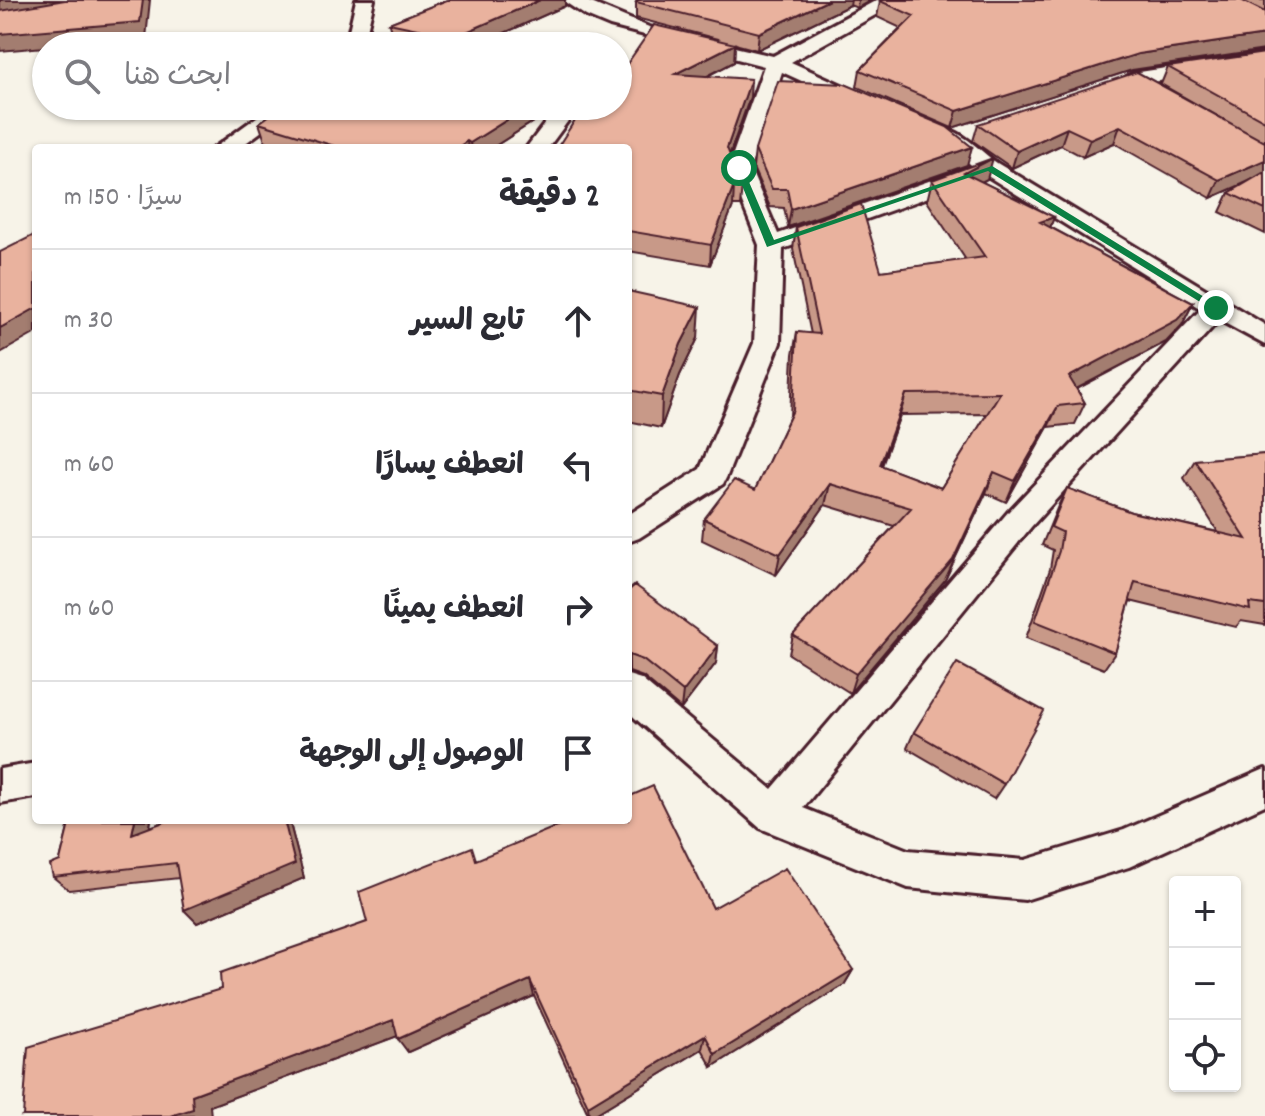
<!DOCTYPE html>
<html lang="ar">
<meta charset="utf-8">
<style>
:root{--surface:#fff;--page:#f2f2f3;--text:#2b2b33;--muted:#7c7c81;--line:#e1e1e2}
body{margin:0;font-family:Dekko,"Playpen Sans Arabic",sans-serif;background:var(--page);color:var(--text);direction:rtl}
.controls{position:absolute;right:24px;bottom:24px;display:grid;overflow:hidden;border-radius:8px;box-shadow:0 2px 6px #0004}
.controls button{width:72px;height:72px;display:grid;place-items:center;padding:0;border:0;border-bottom:2px solid var(--line);background:var(--surface);color:var(--text);font:40px sans-serif}
.stop{position:absolute;width:24px;height:24px;margin:-18px;border:6px solid #0b8043;border-radius:50%;background:#fff}
.stop.end{background:#0b8043;border-color:#fff;box-shadow:0 2px 8px #0008}
.list{margin:0;padding:0;list-style:none}
h2{display:flex;justify-content:space-between;align-items:center;height:104px;margin:0;padding:0 32px;font-size:34px}
h2 small{font-size:26px;font-weight:400;color:var(--muted)}
.list li{display:grid;grid-template-columns:52px 1fr auto;gap:24px;align-items:center;box-sizing:border-box;height:144px;padding:0 32px;border-top:2px solid var(--line)}
.list b{display:block;font-size:30px;white-space:nowrap}
.list em{font-size:26px;font-style:normal;color:var(--muted)}
.icon{flex:none;width:44px;height:44px;fill:none;stroke:currentColor;stroke-width:2;stroke-linecap:round;stroke-linejoin:round}
.map{position:relative;flex:none;width:1265px;height:1116px;overflow:hidden;direction:ltr}
.search{position:absolute;background:var(--surface);box-shadow:0 2px 6px #0004;left:32px;top:32px;width:600px;height:88px;display:flex;align-items:center;gap:20px;box-sizing:border-box;padding:0 28px;border-radius:44px;color:var(--muted);font-size:30px}
.panel{position:absolute;background:var(--surface);box-shadow:0 2px 6px #0004;left:32px;top:144px;width:600px;height:680px;border-radius:8px;direction:rtl}
.map>svg:first-child{display:block}
</style>
<div class="map">
<svg width="1265" height="1116" viewBox="0 0 1265 1116">
<rect width="100%" height="100%" fill="#f7f3e8"/>
<filter id="ink" filterUnits="userSpaceOnUse"><feTurbulence type="fractalNoise" baseFrequency=".0125" numOctaves="2"/><feDisplacementMap in="SourceGraphic" scale="16" xChannelSelector="R" yChannelSelector="G"/><feConvolveMatrix kernelMatrix="1 2 1 2 8 2 1 2 1" color-interpolation-filters="sRGB"/></filter>
<g filter="url(#ink)">
<g fill="none" stroke-linecap="round" stroke-linejoin="round">
<defs>
<path id="street" d="M356,0h18l-8,35 -6,11h-18l6,-11z
M562,0h22l65,27 124,29 104,-56h37l-3,4 -23,4 -97,54 75,34 3,4 -3,4h-14l-70,-32 -32,96 28,66 185,-65h13l-32,-27 -16,-6 -3,-4 3,-4c25,-7 50,21 69,35l268,162v20l-46,-25 -188,207 -228,281 105,42 117,10 99,-30 141,-61v36l-136,62 -104,33 -117,-12 -148,-60 -132,-116v-37l13,4 131,110 237,-278 192,-202 -220,-137 -2,7 -196,70 -3,94 -53,133 -4,8 -84,54 -11,4v-27l72,-46 54,-126 5,-98 -31,-77 36,-102 -154,-40 -24,-10z
M1265,53v12l-132,20 -10,-6 10,-6z
M272,106h24l-57,42h-25z
M558,106h21l-31,42h-22z
M36,763v34l-36,6v-34z"/>
</defs>
<use href="#street" stroke="#4a1f2b" stroke-width="6"/>
<use href="#street" fill="#f7f3e8" fill-rule="evenodd"/>
</g>
<path fill="#c89988" stroke="#4a1f2b" stroke-width="2" fill-rule="evenodd" d="M447,0h118v6l-90,40h-56l-26,-6 -4,-17z
M638,0h233l-14,8 -7,-3 -93,45 -22,-6 -1,18 -27,14 43,21 -21,58 13,31 -2,20h-7l-23,59 -82,-14v-103l90,-109 -82,-21v-16z
M882,0h383v50l-133,20 -180,58 -95,-41 3,-17 41,-42 -24,-11 3,-16z
M1265,53v181l-45,-22 9,-19 22,-13 -40,18 -97,-55 -31,14 -22,-12 -49,23 -39,-27 5,-17 243,-6 -60,-34 7,-17z
M282,106h272l-4,5 -58,37h-206l-21,-7 -6,-18z
M755,150l212,15 -179,62 -4,-19 -14,-1 -17,-39z
M987,179l-5,3 72,35 -4,10 143,76 -11,22 -16,17 -89,47 8,14 -10,21 -27,3 -42,75 -20,-9 -41,87 -95,113 -61,-39 4,-19 101,-109 -69,-21 -49,70 -74,-35 2,-21 51,-29 35,-74 3,-62 4,-22 14,2 -18,-85 3,-22 85,44 85,-11 -39,-59 5,-21zM987,414l-46,74 -59,-22 18,-51z
M628,291l70,47 -18,37 -19,53 -33,-7z
M1265,454v171l-24,-4 -5,6 -106,-26 -15,52 -11,16 -78,-31 24,-69 3,-19 -11,-5 16,-39 9,-18 64,24 87,20 -34,-54 11,-18z
M628,591l90,55 -2,17 -35,46 -38,-32 -14,-5z
M914,732l90,52 -10,15 -87,-51z
M70,820h81l-1,7 19,-7h120l15,58 -107,45 -18,-45 -110,12 -16,-13 7,-16z
M476,860l237,48 140,62 -9,15 -132,82 -10,-18 -110,67h-3l-55,-120 -126,56 -11,-16 -187,70 -187,10 198,-127 146,-67z"/>
<path fill="#a37d6f" stroke="#4a1f2b" stroke-width="2" d="M0,0h68l-68,12z
M143,0h7l-4,38 -146,13v-17z
M540,0h25v6l-90,40h-19l-1,-9z
M829,0h22l-1,5 -93,45 2,-17z
M858,0h13l-14,8z
M1265,35v15l-133,20 -180,58 5,-17 181,-57z
M735,44l-1,18 -59,31v-19z
M751,79l-1,18 -25,70 2,-19z
M529,106h25l-4,5 -58,37h-21l-1,-5z
M1120,126l-6,17 -31,14 7,-18z
M1067,128l-6,17 -49,23 5,-17z
M467,141l1,7h-11z
M972,147l-5,18 -179,62 3,-18z
M993,158l-6,21 -29,15 6,-21z
M1265,160v14l-54,24 8,-18z
M734,186l-1,20 -23,59 1,-20z
M1054,217l-8,22 -6,-17z
M1193,303l-11,22 -16,17 -107,56 10,-21z
M700,307l-2,31 -18,37 -19,53 1,-32 19,-52z
M36,308v25l-36,20v-25z
M906,394l-6,21 -26,71 6,-21z
M1058,406l-10,21 -42,75 9,-21z
M994,472l-8,21 -41,87 -95,113 6,-19z
M830,484l-5,21 -49,70 4,-21z
M718,646l-2,17 -35,46 2,-17z
M135,820h16l-5,28 -14,-14z
M284,820h5l15,58 -107,45 -13,-13z
M853,970l-9,15 -132,82 3,-13z
M530,980l4,16 -126,56 -10,-13z
M393,1020l10,14 -193,72 1,10h-41l22,-21z
M705,1035l-3,14 -110,67h-3l-1,-10z"/>
<path fill="#e9b29e" stroke="#4a1f2b" stroke-width="2" fill-rule="evenodd" d="M65,0h78l-3,22 -140,12v-23z
M447,0h93l-85,37 -66,-14z
M638,0h191l-70,33 -123,-31z
M882,0h359l24,12v23l-127,19 -181,57 -97,-41 54,-54 -34,-15z
M654,25l81,19 -60,30 76,5 -24,69 15,38h-8l-23,59 -83,-14v-83h-71l27,-42h34v-29z
M1265,53v68l-97,-54z
M1137,72l128,70v18l-46,20 -99,-54 -30,13 -23,-11 -50,23 -39,-27z
M778,81l67,3 102,43 25,20 -181,62 -4,-20h-15l-17,-39z
M282,106h247l-59,37 -3,-2 -10,7h-116l-82,-25z
M993,158l-29,15 90,44 -14,5 153,81 -16,17 -108,57 16,26 -27,3 -43,75 -21,-9 -41,88 -97,114 -63,-39 118,-127 -81,-24 -50,70 -76,-35 30,-39 21,10 38,-80 4,-78 22,2 -23,-107 65,-23 20,67 104,-14 -53,-77zM1000,393l-59,95 -61,-23 26,-71z
M1263,173l2,1v36l-36,-17z
M36,234v74l-36,20v-76z
M628,291l72,16 -19,37 -19,52 -34,-6z
M1265,454v151l-16,-2 1,7 -115,-28 -20,71 -80,-32 24,-70 3,-19 -11,-5 16,-39 64,24 115,27 -51,-79z
M635,585l83,61 -35,46 -40,-32 -14,-5 -1,1v-65z
M957,663l87,48 -40,73 -90,-52z
M653,786l60,122 72,-40 68,102 -138,84 -10,-19 -117,71 -58,-126 -132,59 -5,-19 -201,75 1,14 -23,7h-147l5,-69 193,-58 -1,-16 147,-51 -8,-30 113,-45 4,13 96,-40h56v-23z
M70,820h65l-3,14 37,-14h115l11,44 -111,46 -8,-47 -123,14 -3,-12 10,-4z"/>
</g>
<path fill="#0b8043" d="M739,166l4,2 31,72 218,-74 230,142 -9,2 -225,-139 -221,76 -32,-79z"/>
</svg>
<div class="controls">
<button>+</button>
<button>−</button>
<button><svg class="icon" aria-label="locate" viewBox="0 0 24 24"><circle cx="12" cy="12" r="6"/><path d="M12 2v4M12 18v4M2 12h4M18 12h4"/></svg></button>
</div>
<div class="stop" style="left:739px;top:168px"></div>
<div class="stop end" style="left:1216px;top:308px"></div>
<div class="search"><svg class="icon" aria-label="search" viewBox="0 0 24 24"><circle cx="10" cy="10" r="6"/><path d="M15 15l6 6"/></svg>ابحث هنا</div>
<section class="panel">
<h2>2 دقيقة<small>سيرًا · 150 m</small></h2>
<ul class="list">
<li><svg class="icon" aria-label="ahead" viewBox="0 0 24 24"><path d="M12 20V5M6 11l6-6 6 6"/></svg><div><b>تابع السير</b></div><em>30 m</em></li>
<li><svg class="icon" aria-label="left" viewBox="0 0 24 24"><path d="M17 20v-9H6M10 6l-5 5 5 5"/></svg><div><b>انعطف يسارًا</b></div><em>60 m</em></li>
<li><svg class="icon" aria-label="right" viewBox="0 0 24 24"><path d="M7 20v-9h11M14 6l5 5-5 5"/></svg><div><b>انعطف يمينًا</b></div><em>60 m</em></li>
<li><svg class="icon" aria-label="arrive" viewBox="0 0 24 24"><path d="M6 21V4h12l-3 4 3 4H6"/></svg><div><b>الوصول إلى الوجهة</b></div></li>
</ul>
</section>
</div>
